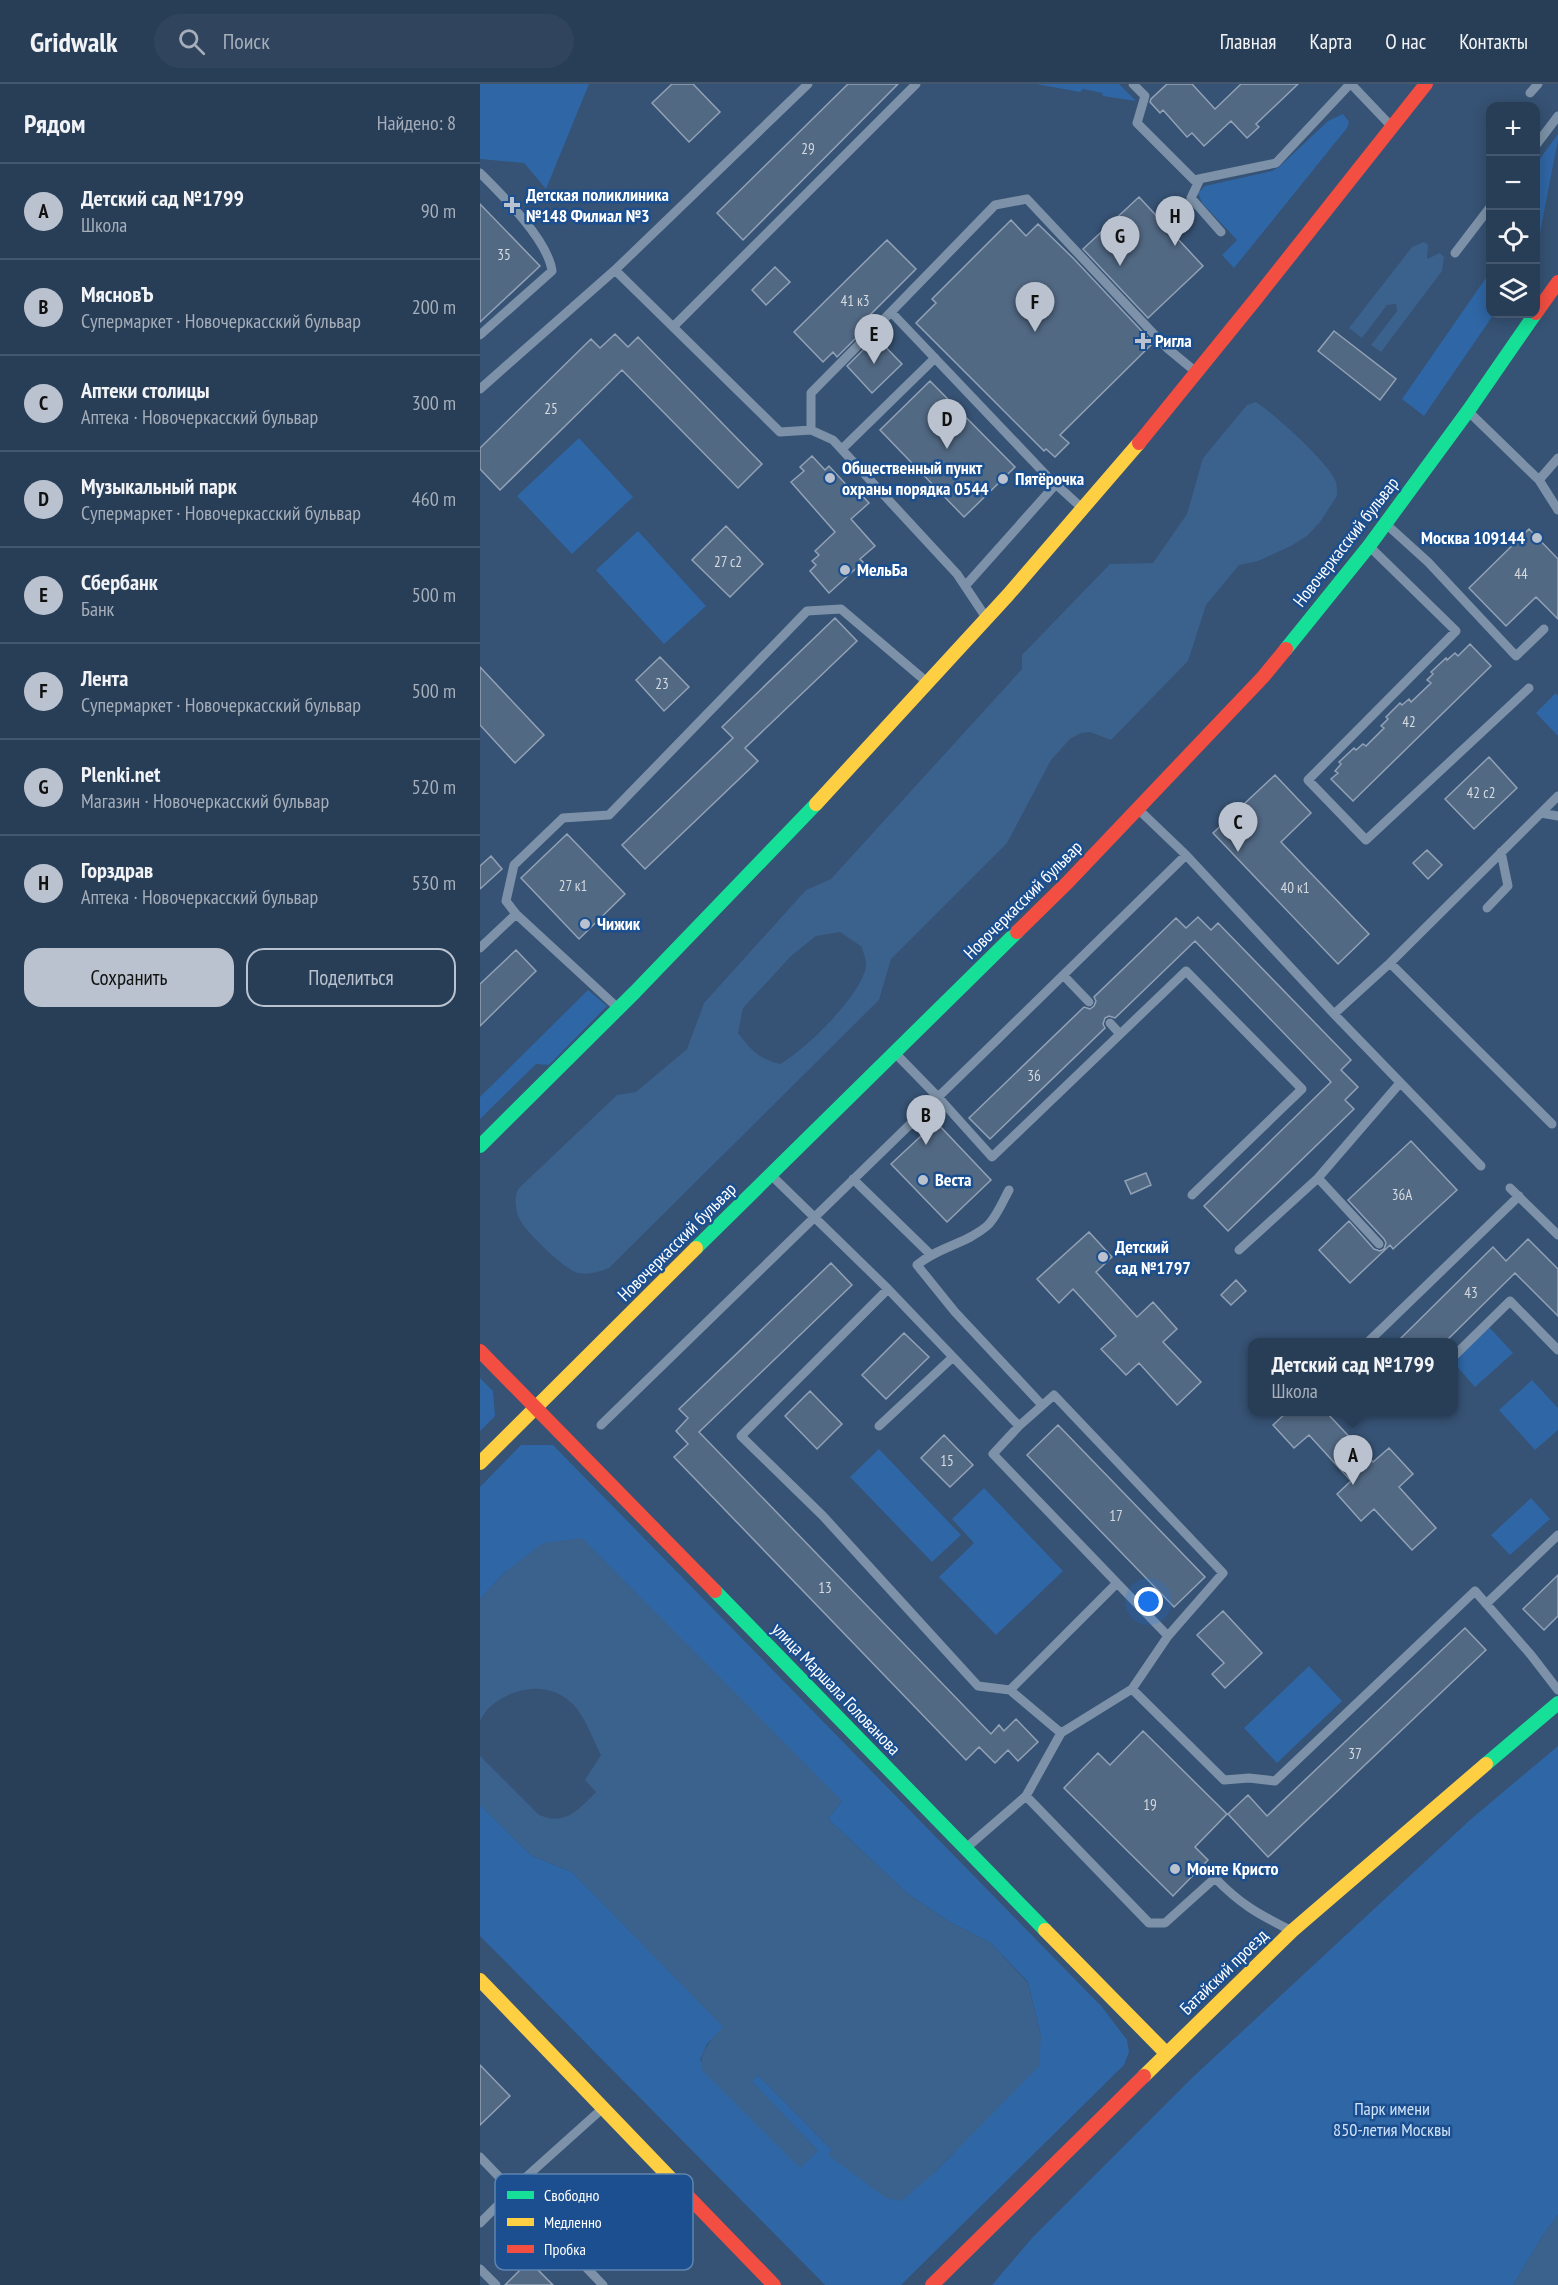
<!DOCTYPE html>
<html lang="ru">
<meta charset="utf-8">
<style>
:root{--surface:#283e57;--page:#30455d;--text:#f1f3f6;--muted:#a5aeba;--line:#44576d;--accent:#b9c2ce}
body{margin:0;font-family:"PT Sans Narrow",sans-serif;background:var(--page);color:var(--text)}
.controls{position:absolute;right:18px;top:18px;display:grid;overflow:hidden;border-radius:12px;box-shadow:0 3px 15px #0003}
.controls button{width:54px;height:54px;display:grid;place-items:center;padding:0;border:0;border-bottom:2px solid var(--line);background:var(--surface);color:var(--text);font:30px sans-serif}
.you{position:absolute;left:669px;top:1518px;width:21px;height:21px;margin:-15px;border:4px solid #fff;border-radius:50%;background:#1a73e8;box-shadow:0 0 0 9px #1a73e833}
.badge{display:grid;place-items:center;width:39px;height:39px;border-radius:50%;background:var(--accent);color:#111;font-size:20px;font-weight:700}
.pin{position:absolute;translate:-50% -50px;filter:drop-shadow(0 2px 3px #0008)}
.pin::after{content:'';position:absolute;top:32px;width:21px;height:18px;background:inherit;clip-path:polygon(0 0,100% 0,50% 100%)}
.popup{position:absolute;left:768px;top:1254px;width:210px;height:78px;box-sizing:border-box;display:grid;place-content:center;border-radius:12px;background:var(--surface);filter:drop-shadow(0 2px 4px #0005);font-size:20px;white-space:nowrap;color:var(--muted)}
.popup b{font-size:22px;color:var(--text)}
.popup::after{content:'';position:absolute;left:50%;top:100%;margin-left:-12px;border:12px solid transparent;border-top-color:var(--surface)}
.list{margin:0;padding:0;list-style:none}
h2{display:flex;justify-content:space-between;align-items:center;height:78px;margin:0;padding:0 24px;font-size:26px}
h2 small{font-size:20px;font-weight:400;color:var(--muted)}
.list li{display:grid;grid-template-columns:39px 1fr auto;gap:18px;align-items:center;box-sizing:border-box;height:96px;padding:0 24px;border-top:2px solid var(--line)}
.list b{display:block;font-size:22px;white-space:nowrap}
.list p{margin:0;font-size:20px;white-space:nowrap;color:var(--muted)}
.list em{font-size:20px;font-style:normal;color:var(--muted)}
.actions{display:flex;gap:12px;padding:18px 24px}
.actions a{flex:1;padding:14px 0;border:2px solid var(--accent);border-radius:18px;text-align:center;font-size:21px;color:var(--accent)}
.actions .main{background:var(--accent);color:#111}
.icon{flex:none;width:33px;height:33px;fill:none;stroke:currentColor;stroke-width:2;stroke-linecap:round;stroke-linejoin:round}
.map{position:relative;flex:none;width:1078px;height:2201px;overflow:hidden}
header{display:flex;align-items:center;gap:36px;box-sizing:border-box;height:84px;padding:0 30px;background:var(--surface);border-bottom:2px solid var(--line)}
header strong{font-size:28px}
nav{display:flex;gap:33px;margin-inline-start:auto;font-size:21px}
.search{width:420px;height:54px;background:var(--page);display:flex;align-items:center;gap:15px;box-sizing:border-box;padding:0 21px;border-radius:33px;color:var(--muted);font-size:22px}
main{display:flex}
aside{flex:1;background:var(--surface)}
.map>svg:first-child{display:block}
</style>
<header>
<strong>Gridwalk</strong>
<div class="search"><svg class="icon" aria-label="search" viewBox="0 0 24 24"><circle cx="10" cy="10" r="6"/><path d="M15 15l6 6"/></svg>Поиск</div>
<nav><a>Главная</a><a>Карта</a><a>О нас</a><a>Контакты</a></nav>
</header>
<main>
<aside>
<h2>Рядом<small>Найдено: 8</small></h2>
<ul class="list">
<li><span class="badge">A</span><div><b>Детский сад №1799</b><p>Школа</p></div><em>90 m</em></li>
<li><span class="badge">B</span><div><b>МясновЪ</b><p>Супермаркет · Новочеркасский бульвар</p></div><em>200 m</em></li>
<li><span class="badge">C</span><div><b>Аптеки столицы</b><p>Аптека · Новочеркасский бульвар</p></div><em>300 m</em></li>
<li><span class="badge">D</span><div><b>Музыкальный парк</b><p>Супермаркет · Новочеркасский бульвар</p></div><em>460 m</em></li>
<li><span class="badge">E</span><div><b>Сбербанк</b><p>Банк</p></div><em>500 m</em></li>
<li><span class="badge">F</span><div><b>Лента</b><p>Супермаркет · Новочеркасский бульвар</p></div><em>500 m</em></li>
<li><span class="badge">G</span><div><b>Plenki.net</b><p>Магазин · Новочеркасский бульвар</p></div><em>520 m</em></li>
<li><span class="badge">H</span><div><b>Горздрав</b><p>Аптека · Новочеркасский бульвар</p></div><em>530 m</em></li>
</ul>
<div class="actions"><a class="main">Сохранить</a><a>Поделиться</a></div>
</aside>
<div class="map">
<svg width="1078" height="2201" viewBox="0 0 1078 2201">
<rect width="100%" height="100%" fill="#365274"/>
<path fill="#2f66a5" d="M0,0h109l-43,105 -22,-26 -44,-4z
M556,0h83l17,17 -33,-5 -1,-3 -19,-4 -3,3z
M863,30l6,8 -2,6 -113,140 -12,-13 15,-15 -35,-37 -4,-10 7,-7 67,-15 7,-4 49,-46z
M1078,50v6l-22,113v-89z
M1010,188l1,42h3l-70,102 -22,-17z
M99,354l54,59 -61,57 -55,-58z
M158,447l68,75 -42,38 -68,-74z
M1076,609l2,3v40l-22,-23z
M108,906l19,16 -58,59 -13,-1 -56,55v-22z
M1009,1243l24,26 -38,34 -21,-24v-3z
M0,1294l13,13 2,25 -15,15z
M1052,1296l26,28v22l-23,20 -36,-40z
M41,1361h32l549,562 25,33 2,12 -5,13 -223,220h-76l-345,-349v-131l52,51 40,16 152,155 -17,17 -7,16 118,91 -67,-70 7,-6 74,75 -3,4 105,19 19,-19 88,-117 -13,-55 -37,-39 -43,-22 -40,-27 -80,-75 14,-18 -322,-239 -15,10 -25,27v-112z
M399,1365l82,86 -29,27 -82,-85z
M504,1404l79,83 -67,64 -57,-58 35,-34 -22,-24z
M1051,1414l19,21 -40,36 -19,-20z
M829,1582l33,35 -65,62 -33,-35z
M1078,1662v469l-15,20 -30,50h-521l40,-47 161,-161 278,-258z"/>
<path fill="#3b618d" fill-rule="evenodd" d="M944,158l4,3 -1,14 13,-6 4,4 -2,14 -61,81 -10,-7 26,-34 -1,-7 -9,1 -25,33 -13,-10 63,-81z
M776,318c17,11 74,62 80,80 1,4 1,10 1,14l-17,26 -13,14 -16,10 -33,15 -19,4 -33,40 -18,56 -77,79 -21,-8 -9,1 -11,6 -19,21 -44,83 -116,116 -12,41 -270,268c-10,4 -20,7 -31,5 -13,-3 -52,-41 -58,-53 -5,-10 -6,-21 -2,-31l99,-94 19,-3 51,-43 17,-46 102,-113 25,-11 191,-210v-14l88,-91 43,-1 34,-49 16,-56 44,-53zM360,848l22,15c1,6 5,14 4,19 -4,29 -61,84 -86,98 -22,-6 -28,-13 -42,-31l5,-25 48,-52 25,-20z
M102,1454l260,263 -14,18 80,75 40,27 43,22 37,40 13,54 -2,29 -105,107 -33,28 -15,-3 -58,-43 4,-5 -74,-75 -6,6 66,70 -18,17 -98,-98c-4,-19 10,-30 21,-43l-151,-155 -40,-16 -52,-51v-49l59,59c27,11 39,-5 57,-23l-11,-12 16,-25c-9,-17 -17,-43 -33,-55 -23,-19 -56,-12 -77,6 -5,4 -8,10 -11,15v-122l25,-27 38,-29z
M1078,2131v70h-45l30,-50z"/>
<path fill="#526984" stroke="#92a2b6" stroke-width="1.5" d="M192,0h21l27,28 -31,30 -37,-39z
M368,0h50l-155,156 -26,-27z
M687,0h25l23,25 26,-25h57l-42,40 3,3 -12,11 -16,-17 -27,25 -12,-13 -5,4 -24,-27 -3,3 -10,-11 1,-3z
M659,113l64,69 -55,52 -65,-69z
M0,120l60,62 -60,56z
M531,136l15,16 12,-12 35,34 80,85 -93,92 9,8 -14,14 -9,-8 -2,2 -128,-128 20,-20 -4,-4z
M407,156l29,29 -54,54 5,4 -30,30 -4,-5 -10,10 -29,-30z
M295,183l15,15 -24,23 -14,-15z
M854,247l62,48 -16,21 -62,-49z
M135,250l13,13 10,-10 124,127 -24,24 -116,-118 -122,120 -20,-21v-21l111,-109 9,9z
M396,253l26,27 -30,29 -25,-27z
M450,297l85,86 -51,50 -84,-87z
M332,372l13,14 4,-4 24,26 3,-3 13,14 -18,16 24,27 -15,13 3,3 -34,31 -19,-22 6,-6 -4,-4 7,-6 -4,-4 20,-19 -44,-50 13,-11 -4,-4z
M246,442l37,38 -33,33 -38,-37z
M1049,445l29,30v60l-22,-22 -30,29 -37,-38z
M355,534l22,23 -112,107 13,13 -113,108 -23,-24 111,-107 -11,-11z
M990,560l21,22 -138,135 -22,-22 7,-6 -3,-2 6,-7 -2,-2 15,-14 2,2 7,-6 3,2 18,-18 -3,-2 7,-7 -2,-2 14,-14 2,2 7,-6 2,3 20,-19 -4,-3 6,-6 -2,-2 15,-14 1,2 8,-7 3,3z
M180,573l29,30 -25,24 -28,-31z
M0,583l64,68 -29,28 -35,-38z
M1009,673l28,31 -43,41 -29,-30z
M795,691l36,38 -30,29 88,92 -31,30 -125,-131z
M87,750l58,60 -46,45 -58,-61z
M947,766l15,15 -14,14 -15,-16z
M11,772l11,13 -22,20v-23z
M718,833l13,13 7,-7 133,137 -10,10 17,17 -13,13 9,9 -126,122 -24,-25 127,-124 -136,-141 -80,77 -6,-2 -4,2 -2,6 2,4 -115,111 -21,-21 115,-111 6,2 4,-3 2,-5 -2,-4 82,-79 10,10z
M36,866l20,21 -56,55v-42z
M456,1038l55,58 -44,42 -56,-58z
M931,1057l46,49 -64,59 -3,-4 -40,38 -31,-33 30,-29 25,28 6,2 4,-2 2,-6 -2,-4 -36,-39z
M666,1089l5,12 -20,9 -6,-13z
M609,1148l23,25 -16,15 41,45 16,-15 24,27 -14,13 38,40 -24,23 -38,-42 -13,12 -25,-26 15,-13 -43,-47 -14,14 -22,-24z
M1048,1155l30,30v47l-43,-43 -70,69h-48l96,-95 13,14z
M351,1179l21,22 -153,147 292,302 8,-9 5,6 12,-12 22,23 -20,19 -10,-11 -13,13 -16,-16 -13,13 -292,-303 14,-13 -12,-13 12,-13 -9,-9z
M756,1196l10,11 -15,14 -10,-10z
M424,1249l25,24 -43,42 -24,-24z
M330,1307l32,33 -25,25 -32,-33z
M807,1328h39l47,50 16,-14 24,26 -14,13 37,41 -24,22 -38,-41 -13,12 -24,-27 14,-13 -42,-46 -15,13 -21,-23z
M578,1341l147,152 -31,30 -147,-152z
M464,1351l29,30 -23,22 -29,-29z
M1078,1491v41l-14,14 -21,-21z
M743,1527l39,42 -37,35 -13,-14 12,-11 -27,-28z
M985,1544l21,22 -218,207 -40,-43 20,-19 19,21z
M663,1647l84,83 -32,33 13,13 -35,36 -109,-108 34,-35 12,12z
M0,1981l30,31 -30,29z
M49,2177l24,24h-48z"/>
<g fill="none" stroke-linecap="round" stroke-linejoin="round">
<path stroke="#7d92a8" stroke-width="9" d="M653,0l12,12 -8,27 57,57 82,-17 74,-79
M871,0l41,43
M1050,9l8,-9
M1056,61l22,-29
M0,89c22,22 68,67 72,98l-72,64
M720,95l-9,19 30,34
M975,169l36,-47
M135,186l165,162 31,-2 22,10 124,134 28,42
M411,228l104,-107 32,-6 140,149 29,24
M193,243l243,-243
M0,305l135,-119 193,-186
M990,329l69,67 19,30
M331,346v-37l80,-81 157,165 35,32
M362,365l93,-91
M1059,396l19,-22
M906,440l42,38 88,94 28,-27
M891,464l85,83 -148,149 58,60 163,-152
M486,501l90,-101
M659,726l47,45 148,159 147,152
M1061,729l17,3
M1007,824l21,-22 -7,-34
M36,830l-10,-13 8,-36 49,-47 46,-3 198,-204 34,-2 87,74
M0,864l36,-34 103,95
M910,879l162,161
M584,892l25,26
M854,930l56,-51 168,-167
M630,939l10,11
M415,969l44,45 53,59 194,-186 116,118 -110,106
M290,1090l118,115 -147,147 82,80 155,170 32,4 51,43
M838,1094l61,66
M373,1095l77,75
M1030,1104l48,47
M529,1106c-6,11 -13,28 -22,36 -21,18 -49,21 -70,39l38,47 87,93
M759,1166l79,-72 82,-95
M408,1205l131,137 -26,28 175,182 -36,53 -71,44 -35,63 -60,52
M888,1258l151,-146
M974,1272l56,-55 48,49
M121,1341c195,-191 391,-379 585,-570
M399,1342l74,-69
M539,1342l35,-31 169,178 -55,63
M1006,1520l72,-69
M652,1605l92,91 25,-2 26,3 200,-190 56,64 27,35
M530,1606l107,-107
M546,1712l123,127h16l50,-45c25,26 43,36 75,52
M0,2073l123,128
M0,2139l45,-45 78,-70
M0,2185l16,16"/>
<path stroke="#16e098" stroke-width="14" d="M806,565l83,-103 99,-135 67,-97
M0,1062l155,-154 181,-188
M216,1164l321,-316
M235,1507l330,339
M1006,1680l72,-61"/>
<path stroke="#ffcf43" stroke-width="14" d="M336,720l192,-209 131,-152
M0,1379l216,-215
M565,1846l121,123
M0,1896l199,207
M664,1992l148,-145 194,-167"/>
<path stroke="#f24e42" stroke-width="14" d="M1056,229l22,-31
M659,359l116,-143 171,-216
M537,848l51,-50 195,-205 23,-28
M0,1267l235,240
M199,2103l95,98
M452,2201l212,-209"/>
</g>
<g fill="#b9c2ce" stroke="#1b4f8f" stroke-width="2">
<path d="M29 112h6v6h6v6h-6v6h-6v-6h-6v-6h6z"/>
<path d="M660 248h6v6h6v6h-6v6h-6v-6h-6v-6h6z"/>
<circle cx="350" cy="394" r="6"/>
<circle cx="523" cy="395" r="6"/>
<circle cx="1057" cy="454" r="6"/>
<circle cx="365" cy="486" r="6"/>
<circle cx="105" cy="840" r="6"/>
<circle cx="443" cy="1096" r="6"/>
<circle cx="623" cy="1173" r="6"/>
<circle cx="695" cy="1785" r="6"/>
</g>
<g text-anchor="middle" stroke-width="5" stroke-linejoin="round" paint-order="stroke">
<g font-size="15" fill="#d4dae0">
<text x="328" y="70">29</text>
<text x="24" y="176">35</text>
<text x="375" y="222">41 к3</text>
<text x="71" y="330">25</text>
<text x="248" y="483">27 с2</text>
<text x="1041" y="495">44</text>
<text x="182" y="605">23</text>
<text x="929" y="643">42</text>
<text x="1001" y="714">42 с2</text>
<text x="93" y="807">27 к1</text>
<text x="815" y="809">40 к1</text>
<text x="554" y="997">36</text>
<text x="922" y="1116">36А</text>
<text x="991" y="1214">43</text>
<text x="467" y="1382">15</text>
<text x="636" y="1437">17</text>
<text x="345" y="1509">13</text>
<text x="875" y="1675">37</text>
<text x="670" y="1726">19</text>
</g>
<g font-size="18" font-weight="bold" fill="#fff" stroke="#1b4f8f" text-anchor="start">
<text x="46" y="117">Детская поликлиника<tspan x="46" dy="21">№148 Филиал №3</tspan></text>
<text x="675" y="263">Ригла</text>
<text x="362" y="390">Общественный пункт<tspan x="362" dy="21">охраны порядка 0544</tspan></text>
<text x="535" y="401">Пятёрочка</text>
<text x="1045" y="460" text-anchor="end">Москва 109144</text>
<text x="377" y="492">МельБа</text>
<text x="117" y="846">Чижик</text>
<text x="455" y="1102">Веста</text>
<text x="635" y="1169">Детский<tspan x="635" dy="21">сад №1797</tspan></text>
<text x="707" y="1791">Монте Кристо</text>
</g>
<g font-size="18" fill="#fff" stroke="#1b4f8f">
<text transform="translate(866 458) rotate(-52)" y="6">Новочеркасский бульвар</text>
<text transform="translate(543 816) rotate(-45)" y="6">Новочеркасский бульвар</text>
<text transform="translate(197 1158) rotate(-45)" y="6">Новочеркасский бульвар</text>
<text transform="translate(356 1605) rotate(46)" y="6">улица Маршала Голованова</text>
<text transform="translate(744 1888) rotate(-44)" y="6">Батайский проезд</text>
</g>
<g font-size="18" fill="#cfe3fa" stroke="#1b4f8f">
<text x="912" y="2031">Парк имени<tspan x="912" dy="21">850-летия Москвы</tspan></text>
</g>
</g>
<rect x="15" y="2090" width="198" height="96" rx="9" fill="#1b4f8f" stroke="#5f84b1" stroke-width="1.5"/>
<rect x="27" y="2107" width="27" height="8" fill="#16e098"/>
<rect x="27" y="2134" width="27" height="8" fill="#ffcf43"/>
<rect x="27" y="2161" width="27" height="8" fill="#f24e42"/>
<g font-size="16" fill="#fff">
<text x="64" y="2117">Свободно</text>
<text x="64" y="2144">Медленно</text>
<text x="64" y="2171">Пробка</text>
</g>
</svg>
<div class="controls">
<button>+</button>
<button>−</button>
<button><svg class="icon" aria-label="locate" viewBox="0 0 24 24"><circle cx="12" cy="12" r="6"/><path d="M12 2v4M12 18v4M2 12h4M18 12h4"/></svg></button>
<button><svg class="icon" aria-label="layers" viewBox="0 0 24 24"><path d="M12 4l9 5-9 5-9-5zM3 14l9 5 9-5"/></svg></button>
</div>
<div class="you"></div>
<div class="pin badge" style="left:873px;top:1401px">A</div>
<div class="popup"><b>Детский сад №1799</b>Школа</div>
<div class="pin badge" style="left:446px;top:1061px">B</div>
<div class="pin badge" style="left:758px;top:768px">C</div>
<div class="pin badge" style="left:467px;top:365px">D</div>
<div class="pin badge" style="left:394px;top:280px">E</div>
<div class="pin badge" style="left:555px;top:248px">F</div>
<div class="pin badge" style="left:640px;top:182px">G</div>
<div class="pin badge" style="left:695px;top:162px">H</div>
</div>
</main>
